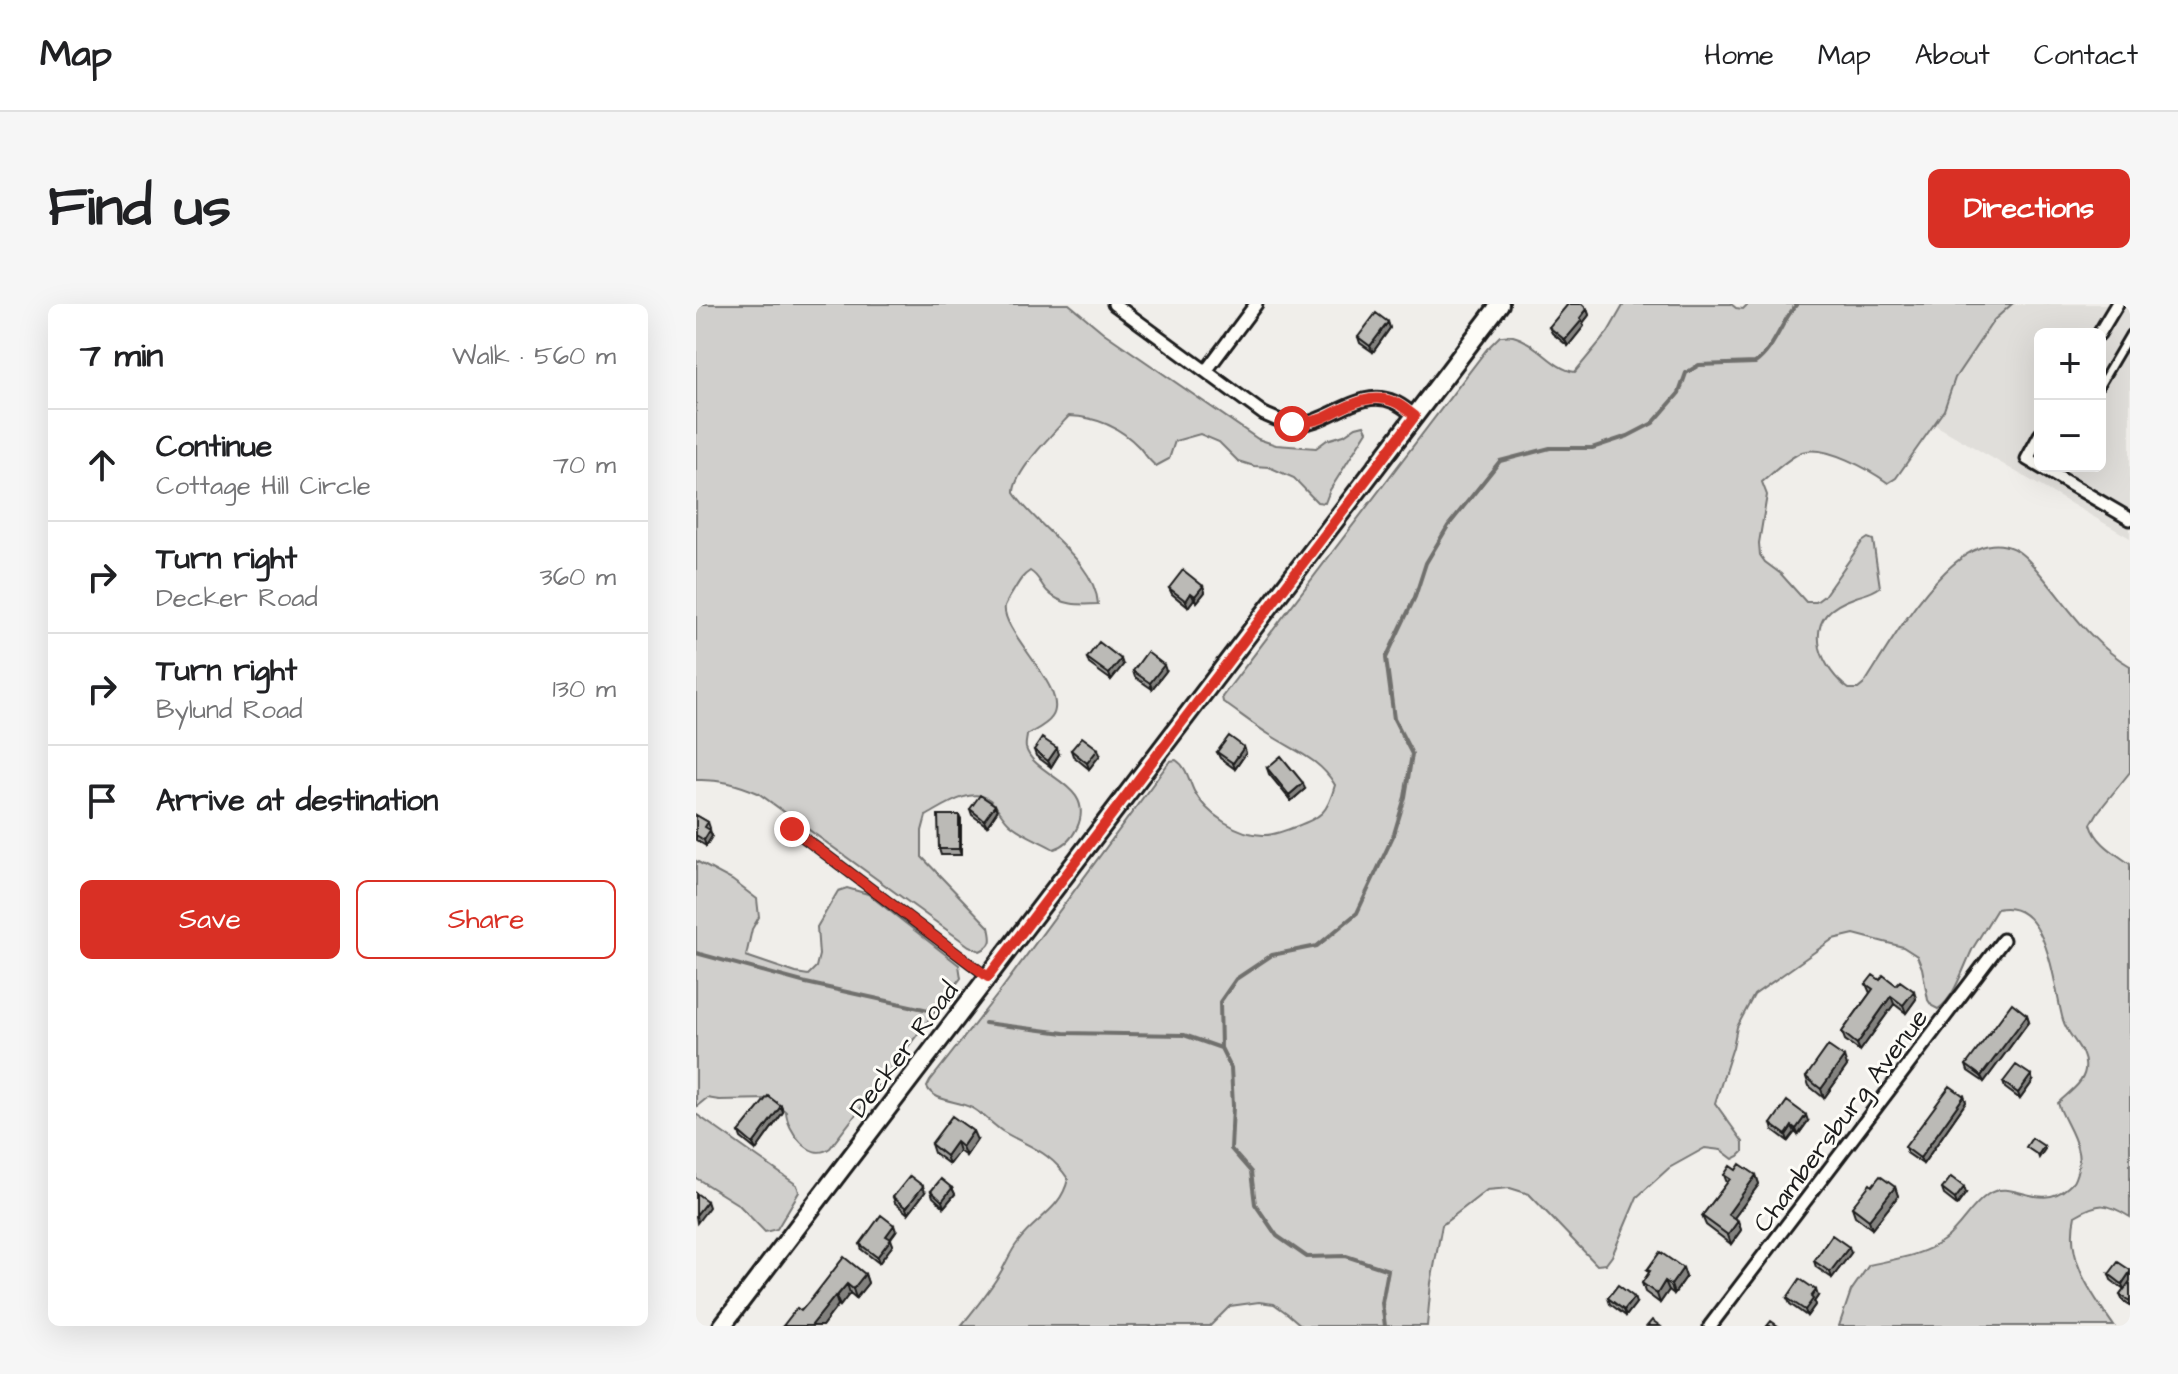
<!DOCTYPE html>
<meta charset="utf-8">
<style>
:root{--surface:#fff;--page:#f6f6f6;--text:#202124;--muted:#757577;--line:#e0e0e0;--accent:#d93025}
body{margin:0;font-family:"Architects Daughter",sans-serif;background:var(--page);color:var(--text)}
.controls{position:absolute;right:24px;top:24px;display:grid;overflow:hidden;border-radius:12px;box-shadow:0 8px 32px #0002}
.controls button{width:72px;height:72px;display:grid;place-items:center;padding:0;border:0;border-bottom:2px solid var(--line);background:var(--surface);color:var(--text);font:40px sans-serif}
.stop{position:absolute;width:24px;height:24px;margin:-18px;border:6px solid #d93025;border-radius:50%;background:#fff}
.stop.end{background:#d93025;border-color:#fff;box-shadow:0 2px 8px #0008}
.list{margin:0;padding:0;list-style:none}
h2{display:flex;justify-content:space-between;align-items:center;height:104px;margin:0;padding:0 32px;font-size:34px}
h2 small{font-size:26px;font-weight:400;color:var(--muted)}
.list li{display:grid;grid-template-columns:52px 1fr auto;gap:24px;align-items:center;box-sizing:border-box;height:112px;padding:0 32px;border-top:2px solid var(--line)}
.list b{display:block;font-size:30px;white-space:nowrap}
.list p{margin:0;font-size:26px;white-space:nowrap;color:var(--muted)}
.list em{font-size:26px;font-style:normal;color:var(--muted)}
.actions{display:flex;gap:16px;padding:24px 32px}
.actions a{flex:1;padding:18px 0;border:2px solid var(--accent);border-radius:12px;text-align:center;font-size:28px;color:var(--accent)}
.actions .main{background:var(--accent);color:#fff}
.icon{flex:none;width:44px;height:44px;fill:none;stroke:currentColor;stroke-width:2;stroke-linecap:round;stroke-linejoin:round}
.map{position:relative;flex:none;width:1434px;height:1022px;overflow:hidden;border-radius:12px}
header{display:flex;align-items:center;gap:48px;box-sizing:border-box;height:112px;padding:0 40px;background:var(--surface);border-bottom:2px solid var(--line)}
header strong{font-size:38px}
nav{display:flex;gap:44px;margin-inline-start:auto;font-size:28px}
.intro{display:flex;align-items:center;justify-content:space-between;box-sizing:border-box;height:192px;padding:0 48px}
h1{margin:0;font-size:56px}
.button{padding:20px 36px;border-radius:12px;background:var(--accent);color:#fff;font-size:28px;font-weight:700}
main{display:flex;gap:48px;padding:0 48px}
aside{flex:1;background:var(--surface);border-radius:12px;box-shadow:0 8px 32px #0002}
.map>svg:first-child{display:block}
</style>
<header>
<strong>Map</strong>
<nav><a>Home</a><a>Map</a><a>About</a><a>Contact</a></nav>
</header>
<div class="intro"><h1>Find us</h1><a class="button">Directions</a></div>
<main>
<aside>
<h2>7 min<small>Walk · 560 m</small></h2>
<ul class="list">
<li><svg class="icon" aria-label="ahead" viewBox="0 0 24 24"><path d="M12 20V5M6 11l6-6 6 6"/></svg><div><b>Continue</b><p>Cottage Hill Circle</p></div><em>70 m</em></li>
<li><svg class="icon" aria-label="right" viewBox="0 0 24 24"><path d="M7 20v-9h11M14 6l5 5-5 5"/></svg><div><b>Turn right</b><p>Decker Road</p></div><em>360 m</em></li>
<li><svg class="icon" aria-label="right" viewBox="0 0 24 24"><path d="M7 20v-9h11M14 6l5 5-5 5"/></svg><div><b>Turn right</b><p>Bylund Road</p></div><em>130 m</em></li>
<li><svg class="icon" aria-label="arrive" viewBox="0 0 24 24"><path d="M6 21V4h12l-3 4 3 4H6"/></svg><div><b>Arrive at destination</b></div></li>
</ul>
<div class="actions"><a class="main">Save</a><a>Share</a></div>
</aside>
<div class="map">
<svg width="1434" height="1022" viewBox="0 0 1434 1022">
<rect width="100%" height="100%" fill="#f0eeea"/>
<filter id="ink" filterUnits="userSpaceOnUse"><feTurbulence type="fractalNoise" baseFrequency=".0125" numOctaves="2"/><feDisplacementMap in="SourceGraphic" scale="16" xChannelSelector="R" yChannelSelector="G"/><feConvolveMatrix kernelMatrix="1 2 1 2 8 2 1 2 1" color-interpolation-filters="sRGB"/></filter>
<g filter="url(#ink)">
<path fill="#e0deda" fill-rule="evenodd" d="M1228,0h206v234l-253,-147zM1344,30h60v132h-60z"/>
<path fill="#d0cfcc" stroke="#767674" stroke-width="2" d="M0,0h373l35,29 154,106 18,6 40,3 11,-8 17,-5 12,-8 8,-2 3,6 -37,59 -5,13 -8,-1 -23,-24 -25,-11 -15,-1 -16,-5 -19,-19 -19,-8 -25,7 -6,18 -13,7c-7,-5 -11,-12 -17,-19 -19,-20 -43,-30 -70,-31 -14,15 -56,57 -55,77 23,35 81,68 84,111 -18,1 -37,2 -51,-13 -7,-7 -8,-15 -17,-20 -8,5 -11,11 -16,19 -3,5 -7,11 -9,16 -5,26 66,84 47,111 -5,8 -17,13 -25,18 0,4 -2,8 -1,13 8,29 71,36 51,80 -5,10 -12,18 -23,21 -14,-8 -31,-14 -44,-25 -8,-7 -12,-17 -20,-24 -19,-14 -47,7 -64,16l-4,15v26l67,70c3,13 4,18 -9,24l-11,-5 -211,-153c-21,-9 -39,-14 -62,-13z
M928,0h107l5,4 7,1 5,-5h264l-18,16 -39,58 -11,32 -48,68 -8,5c-18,-13 -63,-39 -86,-31 -14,6 -28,20 -40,30l5,13 -8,48 1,12 5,7 16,12 25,28h10l8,-6 38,-54 6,-4 5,2 7,47c-8,6 -15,7 -24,10 -26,9 -42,22 -36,51 4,16 16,32 29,41h9l6,-5c27,-40 105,-187 164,-124 34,36 58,81 102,106v106l-32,40 -7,12c5,19 24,29 39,40v353c-24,-15 -31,-15 -55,-1 -10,43 16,77 39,110h-275l12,-35 18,-26c26,-6 53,-9 75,-25 17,-13 26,-33 43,-45 25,-18 52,18 81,-8 4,-4 5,-3 7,-9 4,-10 5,-20 2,-30 -3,-15 -14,-29 -19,-45 10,-10 25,-19 27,-33 3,-20 -17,-32 -22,-50 -10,-35 -14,-122 -66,-111 -8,13 -16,26 -24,39 -9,18 -19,51 -35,61l-6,-3 -4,-6 -6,-32 -5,-12 -14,-9 -49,-13 -21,5 -79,56 -17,32 -4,20 -18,56 28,39v10l-4,4 -6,3 -12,-9 -16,-2 -36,20 -32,29 -25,59 -6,8 -9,1 -68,-71 -19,-6 -23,2 -45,35 -11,58 -4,43h-125l-14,-12 -14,-10 -15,-2 -29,4 -20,20h-249c13,-16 27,-33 38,-51 7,-11 11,-23 19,-33 17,-24 43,-32 50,-63 -18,-28 -39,-32 -66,-48 -10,-7 -19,-17 -30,-23 -15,-8 -38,-6 -45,-21l3,-6 68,-87 172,-233 6,-1c11,7 13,21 18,31 12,23 45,45 71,44 10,0 21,-5 30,-8 27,-11 32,-13 40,-42 -15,-26 -40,-34 -65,-50 -16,-10 -31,-22 -47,-33l-1,-5 265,-348 13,-13c5,0 9,-1 13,0 24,6 39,33 62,36l33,-40z
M0,557l36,19 25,19 2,18 -7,12 -6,27 50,17 12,2 8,-8 3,-12 -2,-28 21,-36 9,-3 21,6 91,71 2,13 -131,170c-20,15 -43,-18 -44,-36l-15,-13 -52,1 -12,-2 -11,9z
M0,810l101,71 2,7 -22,37 -12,3 -26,-27 -43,-27z"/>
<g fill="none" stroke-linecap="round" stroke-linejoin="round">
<path stroke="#706f6d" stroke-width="4" d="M0,649l110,30 127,28
M289,719l79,10 120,2 37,13
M689,1022l-3,-23 6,-33 -42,-14 -39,1 -30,-21 -22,-32 -4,-32 -20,-23 2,-43 -2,-38 -10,-20 -1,-46 16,-23 36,-24 45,-9 40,-33 37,-79 11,-37 7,-43 -18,-35 -8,-61 29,-61 11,-34 22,-37 52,-65 50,-13h42l36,-12 25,-13 26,-30 7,-20 13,-8 56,-2c20,-14 26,-42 42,-59"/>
<defs>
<path id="lane" d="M1404,81l30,-51
M96,525l193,146"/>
<path id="street" d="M418,0l150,110c9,4 19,9 29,10 35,2 66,-38 101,-22 8,3 14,9 21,14
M1403,30l18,-30
M510,67l50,-67
M1344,131l-13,24 103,60
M1014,1022l293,-386"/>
<path id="secondary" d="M26,1022l778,-1022"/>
</defs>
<use href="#lane" stroke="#1c1c1c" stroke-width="12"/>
<use href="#street" stroke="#1c1c1c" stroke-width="17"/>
<use href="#secondary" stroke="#1c1c1c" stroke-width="22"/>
<use href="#lane" stroke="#fdfcf7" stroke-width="6"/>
<use href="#street" stroke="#fdfcf7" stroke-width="11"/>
<use href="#secondary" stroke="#fdfcf7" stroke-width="16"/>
</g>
<path fill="#a1a09d" stroke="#1c1c1c" stroke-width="2" d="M891,5l2,6 -6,8 1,3 -16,20 -16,-13 -3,-6z
M692,18l2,6 -17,24 -13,-9 -2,-6z
M507,282l2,6 -8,10 -3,-3 -6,8 -16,-13 -3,-6z
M391,354l36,7 -12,15 -22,-16z
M437,367h33l-14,18 -17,-12z
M548,443l2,6 -11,16 -15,-11 -3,-6z
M338,446l25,4 -8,13 -15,-11z
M375,446l29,5 -11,14 -16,-13z
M571,464l38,21 -14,12 -22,-27z
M299,501l2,6 -10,15 -15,-11 -2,-6z
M0,511l12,7 2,6 -1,1 3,7 -6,10 -10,-6z
M265,517v34h-20l-2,-6z
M1184,676l34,11 2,8 -10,14 -12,-9 -34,47 -15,-11 -3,-8 28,-39 -4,-9z
M1331,711l2,6 -45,61 -16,-11 -2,-6z
M1151,762l-23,32 -15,-12 -3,-9z
M1337,777l-13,18 -15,-11 -2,-6z
M1268,792l2,6 -43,62 -16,-11 -2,-6z
M85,802l2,6 -27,38 -15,-12 -2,-6z
M1112,817l-10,14 -3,-3 -7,9 -15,-11 -2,-6z
M281,836l-11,16 -7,-5 -10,13 -15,-11 -3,-9z
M1040,866l20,5 3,9 -25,34 4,3 3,9 -10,14 -25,-19 -4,-9 25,-33 -3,-8z
M1176,882l23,1 3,9 -26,33 -17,-13 -3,-9z
M256,884l3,6 -11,13 -11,-10 -2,-6z
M1246,885l24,4 -9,12 -13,-10z
M229,888l-17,22 -13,-11 -2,-6z
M200,927l-6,8 3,6 -14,18 -17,-13 -2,-6z
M1155,949l-19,25 -16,-11 -2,-6z
M987,964l3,9 -12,17 -5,-4 -9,13 -15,-11 -3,-9 7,-10 -2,-3z
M169,970l3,9 -12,15 -6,-5 -10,13 -2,-1 -16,21h-39l18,-15z
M1413,970l18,11 3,-1v22l-7,-5 -3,-6 4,-5 -13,-10z
M1122,992l-4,6 1,3 -8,11 -17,-12 -3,-6z
M912,994l28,5 -10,13 -16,-12z"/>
<path fill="#83827f" stroke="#1c1c1c" stroke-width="2" d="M891,5l2,6 -6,8 1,3 -16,20 -3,-6z
M692,18l2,6 -17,24 -3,-6z
M507,282l2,6 -8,10 -2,-6z
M495,289l3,6 -6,8 -2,-6z
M425,355l2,6 -12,15 -2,-6z
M468,361l2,6 -14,18 -2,-6z
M548,443l2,6 -11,16 -2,-6z
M361,444l2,6 -8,13 -3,-6z
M402,445l2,6 -11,14 -2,-6z
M607,479l2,6 -14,12 -2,-6z
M299,501l2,6 -10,15 -3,-6z
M263,511l2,6v34l-2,-6z
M14,526l2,6 -6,10 -2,-6z
M1218,687l2,8 -10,14 -3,-8z
M1195,692l3,8 -34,47 -3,-7z
M1331,711l2,6 -45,61 -3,-6z
M1148,753l3,9 -23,32 -3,-9z
M1335,771l2,6 -13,18 -2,-6z
M1268,792l2,6 -43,62 -3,-6z
M85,802l2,6 -27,38 -3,-6z
M1110,811l2,6 -10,14 -2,-6z
M1096,822l3,6 -7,9 -2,-6z
M277,827l4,9 -11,16 -4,-9z
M260,838l3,9 -10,13 -3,-8z
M1348,842l1,3 -6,9 -1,-3z
M1060,871l3,9 -28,38 -3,-8z
M227,882l2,6 -17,22 -2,-6z
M1199,883l3,9 -26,33 -3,-9z
M1268,883l2,6 -9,12 -2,-6z
M256,884l3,6 -11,13 -2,-6z
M11,897l2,6 -12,16 -1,-8z
M1042,917l3,9 -10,14 -3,-9z
M198,921l2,6 -8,11 -2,-6z
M195,935l2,6 -14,18 -2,-6z
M1153,943l2,6 -19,25 -2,-6z
M987,964l3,9 -12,17 -3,-9z
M1434,968v9l-6,9 -2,-6z
M169,970l3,9 -12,15 -3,-9z
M969,977l4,9 -9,13 -3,-9z
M151,980l3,9 -10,13 -4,-9z
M1120,986l2,6 -4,6 1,3 -8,11 -2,-6 6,-13z
M139,992l3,9 -16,21h-11z
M938,993l2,6 -10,13 -2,-6z"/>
<path fill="#bbbab6" stroke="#1c1c1c" stroke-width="2" d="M872,0h14l5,5 -7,9 2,2 -17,20 -16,-13z
M680,9l12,9 -18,24 -12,-9z
M487,266l20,16 -8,10 -4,-3 -5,8 -17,-13z
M403,338l22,17 -12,15 -22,-16z
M451,348l17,13 -14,18 -17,-12z
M533,432l15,11 -11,16 -16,-11z
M386,433l16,12 -11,14 -16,-13z
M346,434l15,10 -9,13 -14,-11z
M585,452l22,27 -14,12 -22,-27z
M284,491l15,10 -11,15 -14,-11z
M0,511l12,7 -3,5 5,3 -6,10 -8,-5z
M242,511h21v34h-20z
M1177,671l7,5 3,-5 13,10 4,-4 14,10 -11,14 -12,-9 -34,48 -15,-12 31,-43 -7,-5z
M1316,699l15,12 -46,61 -15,-11z
M1132,742l16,11 -23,32 -15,-12z
M1320,761l15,10 -13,18 -15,-11z
M1254,782l14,10 -44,62 -15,-11z
M72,792l13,10 -28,38 -14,-12z
M1091,797l19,14 -10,14 -4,-3 -6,9 -15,-11z
M256,812l21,15 -11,16 -6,-5 -10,14 -15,-12z
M1336,834l12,8 -6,9 -12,-8z
M1044,860l16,11 -28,39 10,7 -10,14 -26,-19 28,-37 -6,-4 6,-9 6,4z
M214,872l13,10 -17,22 -13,-11z
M1184,872l15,11 -26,33 -17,-13 18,-23 2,2z
M1255,873l13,10 -9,12 -13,-10z
M245,875l11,9 -10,13 -11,-10z
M0,889l11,8 -11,14z
M185,911l13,10 -8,11 5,3 -14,18 -17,-13z
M1136,931l17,12 -19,25 -16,-11z
M964,948l23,16 -12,17 -6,-4 -8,13 -15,-11 8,-12 -3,-1z
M148,953l21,17 -12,15 -6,-5 -11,13 -1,-1 -24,30h-28l14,-18 4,3 11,-13z
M1422,958l12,8v2l-8,12 -13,-10z
M1104,975l16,11 -5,7 2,2 -8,11 -18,-12z
M1433,979l1,1v17l-10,-6z
M922,981l16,12 -10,13 -16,-12z
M956,1016l8,6h-13z
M1075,1017l7,5h-11z"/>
</g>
<g fill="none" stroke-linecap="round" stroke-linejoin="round" filter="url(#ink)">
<path stroke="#d93025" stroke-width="10" d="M96,525l196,148 427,-561c-7,-5 -13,-11 -21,-14 -24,-11 -50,6 -71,16 -10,4 -20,5 -31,6"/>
</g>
<g text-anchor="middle" stroke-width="6" stroke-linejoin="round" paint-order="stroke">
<g font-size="26" fill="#1c1c1c" stroke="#fdfcf7">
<text transform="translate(207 745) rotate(-53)" y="9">Decker Road</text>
<text transform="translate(1144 816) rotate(-53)" y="9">Chambersburg Avenue</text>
</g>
</g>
</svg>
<div class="controls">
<button>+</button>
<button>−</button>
</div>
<div class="stop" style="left:596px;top:120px"></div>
<div class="stop end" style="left:96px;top:525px"></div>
</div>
</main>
